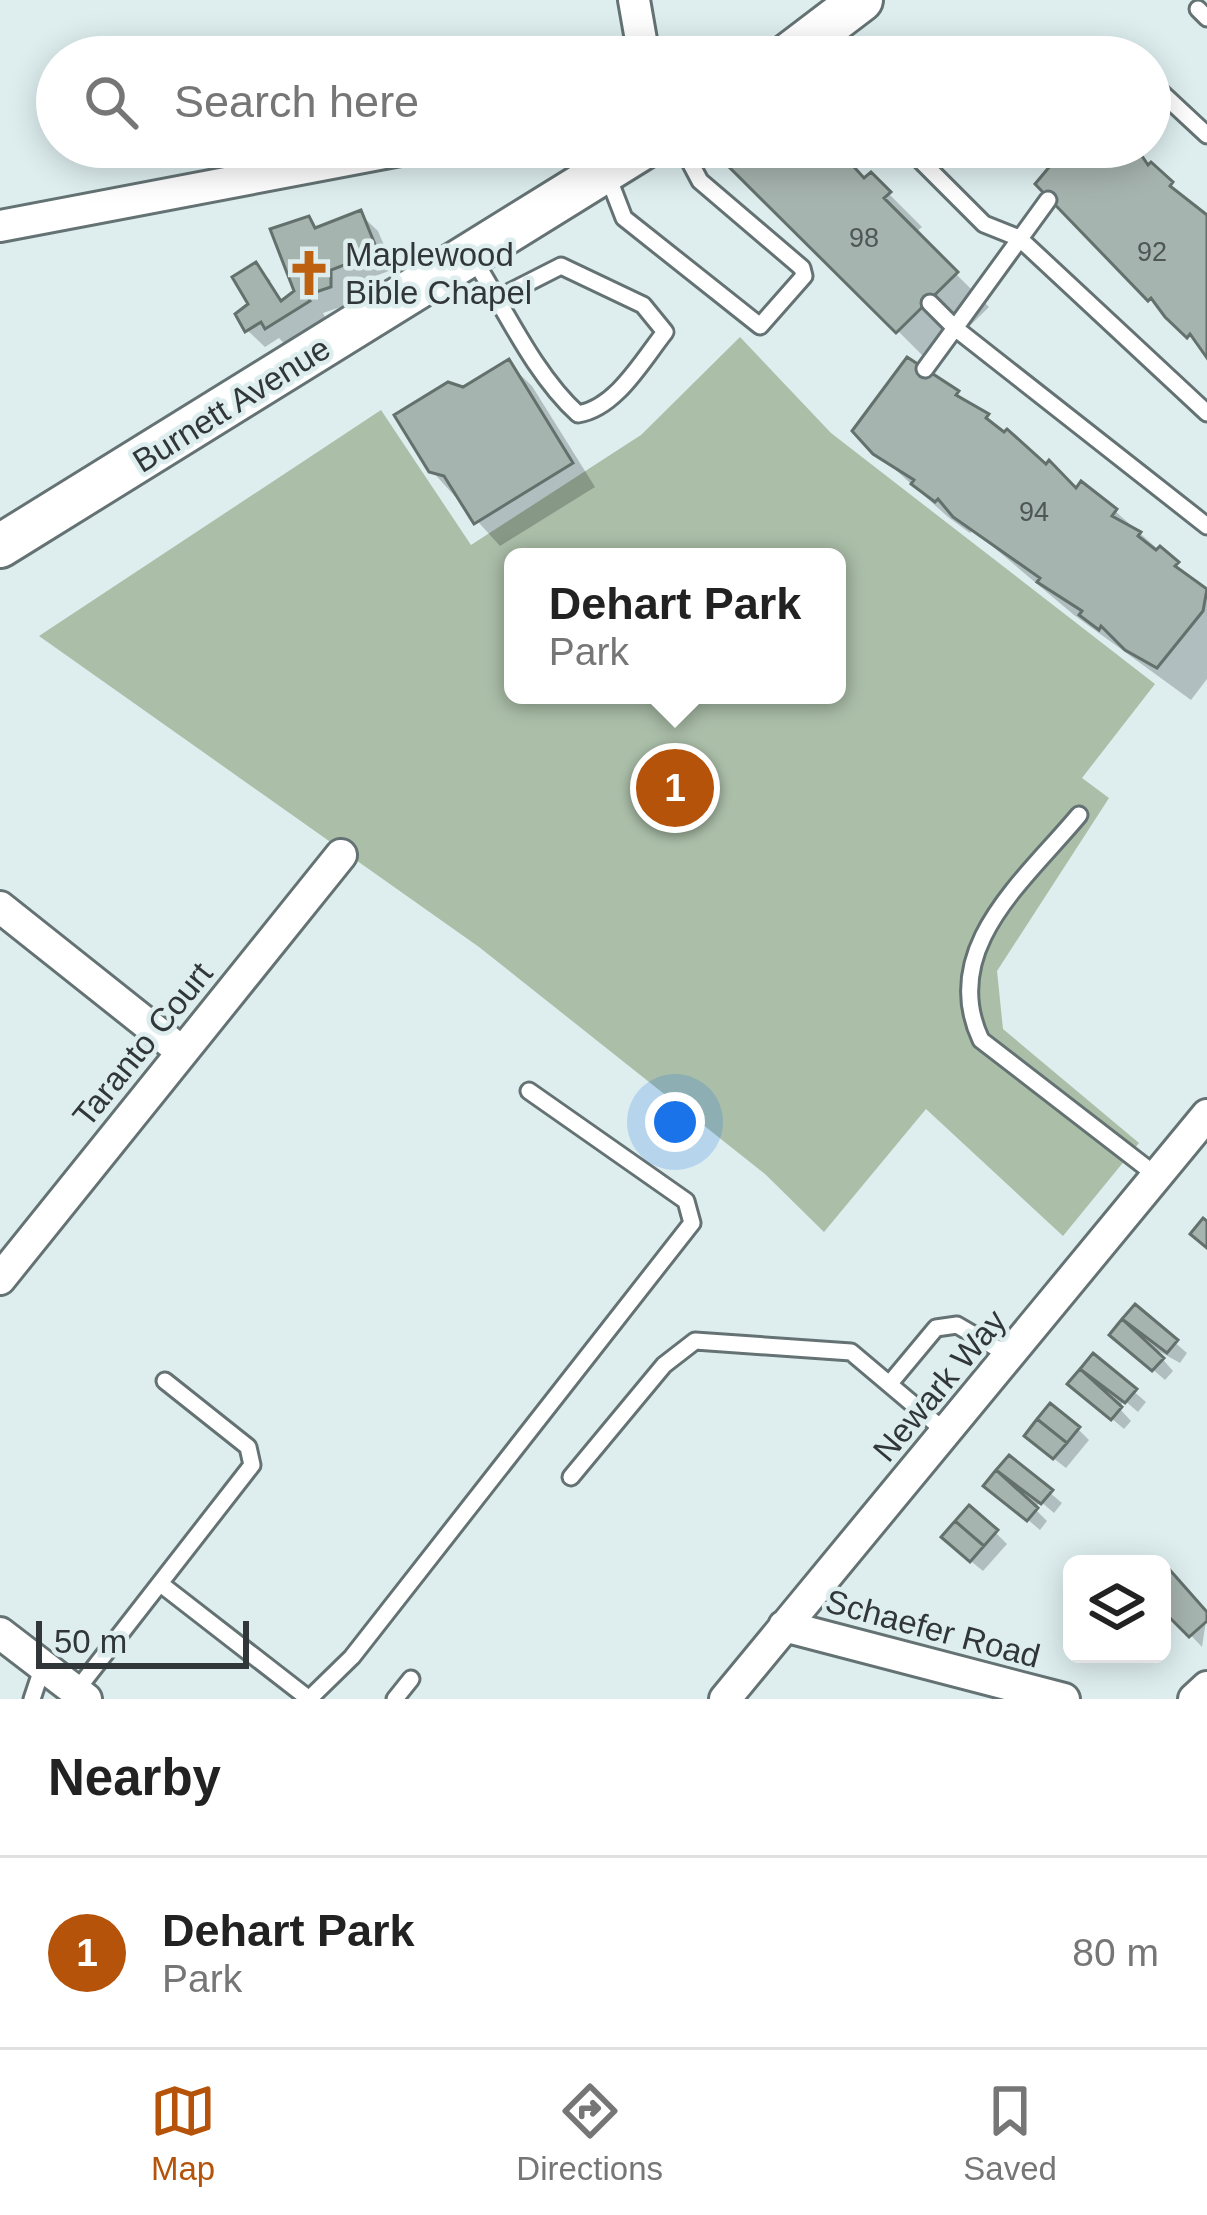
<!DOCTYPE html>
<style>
:root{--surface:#fff;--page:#f6f6f6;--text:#222;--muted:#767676;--line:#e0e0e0;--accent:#b45309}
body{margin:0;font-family:Arial,sans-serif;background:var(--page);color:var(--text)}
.controls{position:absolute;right:36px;bottom:36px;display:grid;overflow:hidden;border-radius:18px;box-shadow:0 6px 30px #0003}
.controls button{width:108px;height:108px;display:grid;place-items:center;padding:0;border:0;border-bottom:3px solid var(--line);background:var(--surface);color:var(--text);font:60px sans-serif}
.scale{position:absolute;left:36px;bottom:30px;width:213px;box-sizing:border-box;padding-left:12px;border:6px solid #313738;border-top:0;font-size:33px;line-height:42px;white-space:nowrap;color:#313738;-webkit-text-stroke:9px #deeeef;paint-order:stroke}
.you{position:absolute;left:675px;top:1122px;width:42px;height:42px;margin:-30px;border:9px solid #fff;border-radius:50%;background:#1a73e8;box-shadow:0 0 0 18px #1a73e833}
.badge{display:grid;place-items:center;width:78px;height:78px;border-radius:50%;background:var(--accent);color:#fff;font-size:39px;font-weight:700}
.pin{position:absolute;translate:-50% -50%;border:6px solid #fff;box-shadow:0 3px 12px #0006}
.popup{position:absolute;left:504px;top:548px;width:342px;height:156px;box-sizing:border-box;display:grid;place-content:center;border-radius:18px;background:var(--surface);filter:drop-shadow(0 3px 9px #0005);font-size:39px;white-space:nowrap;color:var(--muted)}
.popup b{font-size:45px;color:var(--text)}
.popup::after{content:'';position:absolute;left:50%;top:100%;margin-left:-24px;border:24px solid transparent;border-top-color:var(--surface)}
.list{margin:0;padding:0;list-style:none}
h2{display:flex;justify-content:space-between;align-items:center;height:156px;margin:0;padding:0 48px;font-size:51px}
h2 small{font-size:39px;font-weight:400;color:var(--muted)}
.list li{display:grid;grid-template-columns:78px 1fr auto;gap:36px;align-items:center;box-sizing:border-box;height:192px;padding:0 48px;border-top:3px solid var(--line)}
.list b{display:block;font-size:45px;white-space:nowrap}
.list p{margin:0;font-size:39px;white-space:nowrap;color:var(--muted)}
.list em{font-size:39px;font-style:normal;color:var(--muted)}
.icon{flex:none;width:66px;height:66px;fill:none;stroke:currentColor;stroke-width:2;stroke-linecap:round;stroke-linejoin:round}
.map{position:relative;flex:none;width:1207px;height:1699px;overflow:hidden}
.search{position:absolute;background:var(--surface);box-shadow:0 6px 30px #0003;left:36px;right:36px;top:36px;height:132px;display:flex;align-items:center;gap:30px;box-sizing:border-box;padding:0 42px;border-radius:66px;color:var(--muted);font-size:45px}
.sheet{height:348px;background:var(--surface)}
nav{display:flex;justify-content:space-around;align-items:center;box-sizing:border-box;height:168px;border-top:3px solid var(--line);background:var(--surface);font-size:33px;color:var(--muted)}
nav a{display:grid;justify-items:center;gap:6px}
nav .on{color:var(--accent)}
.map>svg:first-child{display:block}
</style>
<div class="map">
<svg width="1207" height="1699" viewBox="0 0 1207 1699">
<rect width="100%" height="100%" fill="#deeeef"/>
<path fill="#aabea8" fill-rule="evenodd" d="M740,337l91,96 324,251 -73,94 27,20 -112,173 6,58 136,114 -76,93 -137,-127 -102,123 -59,-58 -286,-227 -440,-311 342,-226 90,135 170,-110zM513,557h324v138h-324z"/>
<path fill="#0003" d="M743,147h89l33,34 6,-5 51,51 -7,6 74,74 -58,57 -203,-203z
M360,214l18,17 16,38 -47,18v18l-24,8 3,6 -41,25 -6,-6 -14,9 -18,-17 8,-65 16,16h-6l21,34 12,-23 10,-73 11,11z
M508,363l24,23 63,101 -95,59 -69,-76 33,-80z
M957,393l119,99 39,19 92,82v86l-16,21 -117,-85 -101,-85 -3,3 -22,-16 -59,-53z
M1135,1308l52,45 -7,10 -27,-15 20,23 -8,9 -52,-45z
M1094,1357l52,45 -8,10 -14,-12 -5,8 12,13 -7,8 -53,-45z
M1078,1429l11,11 -23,28 -27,-21z
M1010,1459l52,44 -8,10 -14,-12 -5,8 12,12 -7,9 -53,-45z
M995,1532l12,12 -24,27 -27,-22z
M1162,1580l45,34 -5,33 -40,-42z"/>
<path fill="#a6b4af" stroke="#63706b" stroke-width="3" d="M736,147h100l28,31 7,-6 20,20 -7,6 74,74 -62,61 -173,-172z
M1066,147h70l12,18 3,-3 22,20 -3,4 37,29v143l-17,-24 -3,4 -22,-21 -14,-19 -3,3 -113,-117z
M361,210l17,42 -47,18v17l-24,8 3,6 -45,28 -4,-7 -16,10 -10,-18 13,-10 -16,-27 24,-15 25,39 13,-10 -24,-62 39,-13 6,12z
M907,357l52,34 -3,4 33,19 -3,4 18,14 3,-3 39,35 3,-4 27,28 5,-7 36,28 -5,7 29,16 -3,4 18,14 4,-4 19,16 -4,4 32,23 -4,22 -46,57 -32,-18 -24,-24 -2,4 -20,-15 3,-4 -45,-29 3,-4 -87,-61 -15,-18 -3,3 -24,-18 3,-4 -41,-26 -21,-23z
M509,359l64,104 -99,61 -30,-48 -15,-4 -35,-57 54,-33 15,5z
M1203,1218l4,3v27l-17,-14z
M1135,1304l43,36 -11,13 -45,-34z
M1122,1319l42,39 -12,13 -43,-36z
M1093,1353l44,36 -12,14 -45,-34z
M1080,1369l42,38 -11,13 -44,-36z
M1050,1403l30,24 -13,16 -30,-24z
M1037,1419l30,24 -14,16 -29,-23z
M1009,1455l44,35 -12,14 -45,-34z
M996,1470l42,38 -11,13 -44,-35z
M969,1505l29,25 -14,16 -29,-25z
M955,1521l29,25 -14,16 -29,-25z
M1169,1569l38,43v9l-18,16 -27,-27v-34z"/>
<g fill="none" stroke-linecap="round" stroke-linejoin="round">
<defs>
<path id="lane" d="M1198,9l9,9
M1150,82l57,53
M907,147l77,77 35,14 188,175
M607,174l17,44 136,108 44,-50 -2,-8 -102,-87 -18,-34
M1048,200l-93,128 252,198
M473,258c32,51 61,116 105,156 38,-6 64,-53 87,-82l-22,-27 -82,-39 -63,32
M925,369l30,-41 -25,-25
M1079,815c-54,65 -141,134 -98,225l176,136
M891,1382l45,-54 21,-3 53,31
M571,1477l93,-112 31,-24 156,11 96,81
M162,1585l147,114
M76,1691l176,-226 -4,-18 -83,-66
M311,1697l41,-40 340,-434 -6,-22 -157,-110
M32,1699l11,-33
M395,1699l16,-20"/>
<path id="street" d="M634,0l10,57
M0,226l416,-79
M0,907l181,144
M0,1279l341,-424
M784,1626l280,73
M0,1633l86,66
M725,1699l482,-584
M1194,1699l13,-12"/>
<path id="secondary" d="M786,57l75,-57
M0,546l644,-399"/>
</defs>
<use href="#lane" stroke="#647273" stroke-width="21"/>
<use href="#street" stroke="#647273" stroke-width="36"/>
<use href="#secondary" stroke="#647273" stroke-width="48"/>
<use href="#lane" stroke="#fff" stroke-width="15"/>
<use href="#street" stroke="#fff" stroke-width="30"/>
<use href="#secondary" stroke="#fff" stroke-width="42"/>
</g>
<defs>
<symbol id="church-bare" viewBox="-9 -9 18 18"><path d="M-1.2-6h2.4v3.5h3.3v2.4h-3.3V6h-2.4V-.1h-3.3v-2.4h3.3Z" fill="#bd600f" stroke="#deeeef" stroke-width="2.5" paint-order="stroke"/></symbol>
</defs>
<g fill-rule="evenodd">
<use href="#church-bare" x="276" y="240" width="66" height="66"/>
</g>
<g text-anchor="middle" stroke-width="9" stroke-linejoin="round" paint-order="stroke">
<g font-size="27" fill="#4e5656">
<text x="864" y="247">98</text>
<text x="1152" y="261">92</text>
<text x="1034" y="521">94</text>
</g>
<g font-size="33" fill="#313738" stroke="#deeeef" text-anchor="start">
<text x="345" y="266">Maplewood<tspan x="345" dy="38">Bible Chapel</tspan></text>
</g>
<g font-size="33" fill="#313738" stroke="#deeeef">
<text transform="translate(231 404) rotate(-32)" y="12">Burnett Avenue</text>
<text transform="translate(142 1044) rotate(-51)" y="12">Taranto Court</text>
<text transform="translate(939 1385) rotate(-50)" y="12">Newark Way</text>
<text transform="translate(933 1628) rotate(15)" y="12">Schaefer Road</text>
</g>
</g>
</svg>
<div class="controls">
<button><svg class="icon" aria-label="layers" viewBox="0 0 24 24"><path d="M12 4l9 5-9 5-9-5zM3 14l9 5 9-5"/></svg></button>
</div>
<div class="scale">50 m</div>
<div class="you"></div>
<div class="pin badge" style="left:675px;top:788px">1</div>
<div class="popup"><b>Dehart Park</b>Park</div>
<div class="search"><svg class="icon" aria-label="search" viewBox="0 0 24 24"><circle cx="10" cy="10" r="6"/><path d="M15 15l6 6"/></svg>Search here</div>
</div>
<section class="sheet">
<h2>Nearby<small></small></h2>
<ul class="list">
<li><span class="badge">1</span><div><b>Dehart Park</b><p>Park</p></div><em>80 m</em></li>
</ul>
</section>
<nav>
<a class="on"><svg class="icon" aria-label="map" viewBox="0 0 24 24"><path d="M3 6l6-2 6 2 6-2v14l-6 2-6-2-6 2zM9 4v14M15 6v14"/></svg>Map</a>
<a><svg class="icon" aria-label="directions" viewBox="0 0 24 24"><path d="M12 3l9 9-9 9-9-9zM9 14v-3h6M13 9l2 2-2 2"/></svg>Directions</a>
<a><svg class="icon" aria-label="saved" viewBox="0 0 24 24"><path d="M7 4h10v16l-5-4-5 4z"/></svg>Saved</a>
</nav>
